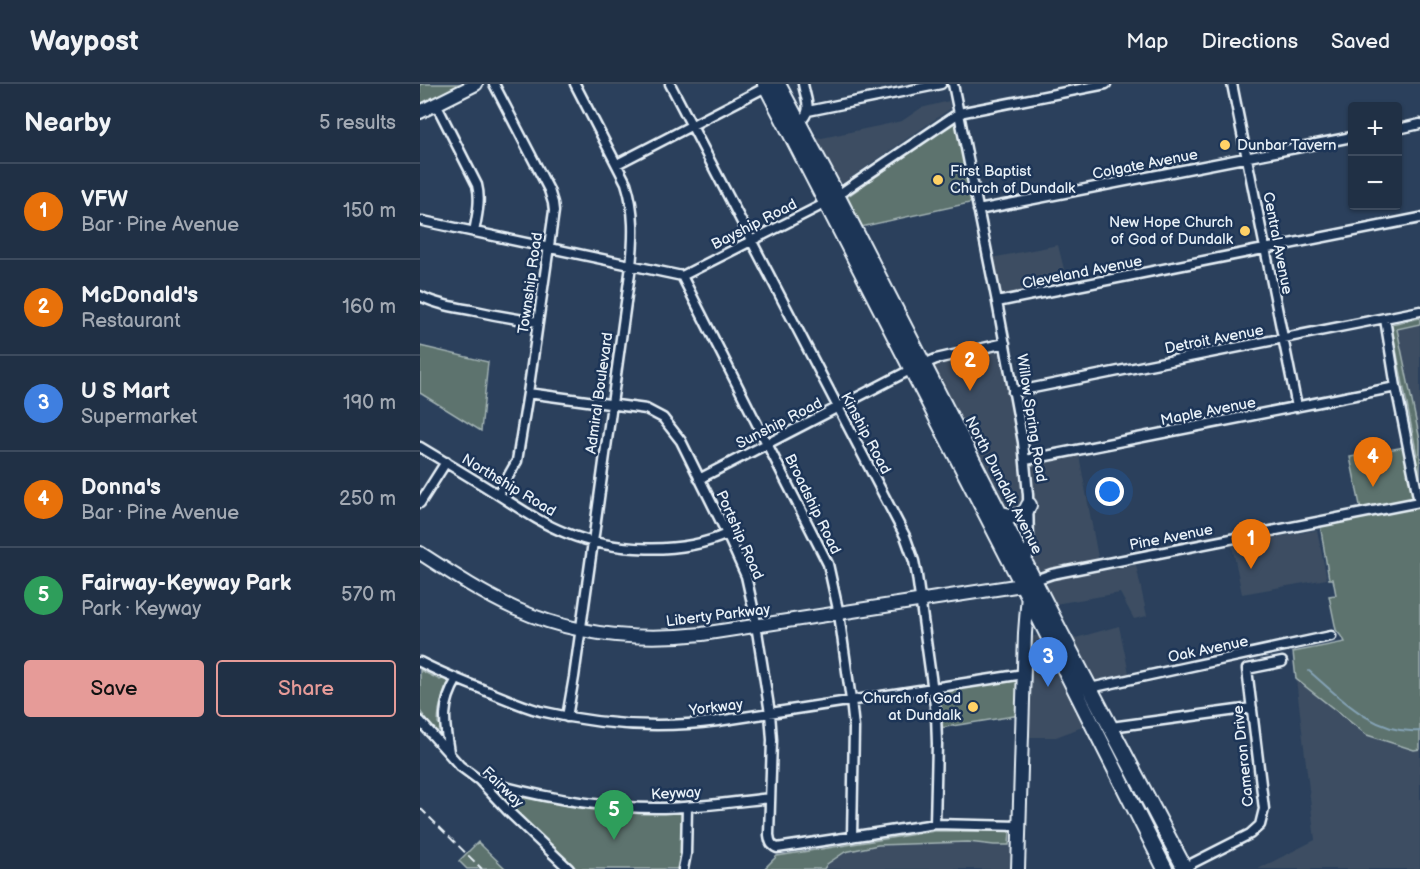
<!DOCTYPE html>
<meta charset="utf-8">
<style>
:root{--surface:#203045;--page:#28384c;--text:#f1f3f6;--muted:#a2a9b3;--line:#3d4b5e;--accent:#e69b98}
body{margin:0;font-family:"Balsamiq Sans",sans-serif;background:var(--page);color:var(--text)}
.controls{position:absolute;right:18px;top:18px;display:grid;overflow:hidden;border-radius:6px;box-shadow:0 2px 4px #0004}
.controls button{width:54px;height:54px;display:grid;place-items:center;padding:0;border:0;border-bottom:2px solid var(--line);background:var(--surface);color:var(--text);font:30px sans-serif}
.you{position:absolute;left:690px;top:408px;width:21px;height:21px;margin:-15px;border:4px solid #fff;border-radius:50%;background:#1a73e8;box-shadow:0 0 0 9px #1a73e833}
.badge{display:grid;place-items:center;width:39px;height:39px;border-radius:50%;background:var(--accent);color:#fff;font-size:20px;font-weight:700}
.pin{position:absolute;translate:-50% -50px;filter:drop-shadow(0 2px 3px #0008)}
.pin::after{content:'';position:absolute;top:32px;width:21px;height:18px;background:inherit;clip-path:polygon(0 0,100% 0,50% 100%)}
.list{margin:0;padding:0;list-style:none}
h2{display:flex;justify-content:space-between;align-items:center;height:78px;margin:0;padding:0 24px;font-size:26px}
h2 small{font-size:20px;font-weight:400;color:var(--muted)}
.list li{display:grid;grid-template-columns:39px 1fr auto;gap:18px;align-items:center;box-sizing:border-box;height:96px;padding:0 24px;border-top:2px solid var(--line)}
.list b{display:block;font-size:22px;white-space:nowrap}
.list p{margin:0;font-size:20px;white-space:nowrap;color:var(--muted)}
.list em{font-size:20px;font-style:normal;color:var(--muted)}
.actions{display:flex;gap:12px;padding:18px 24px}
.actions a{flex:1;padding:14px 0;border:2px solid var(--accent);border-radius:6px;text-align:center;font-size:21px;color:var(--accent)}
.actions .main{background:var(--accent);color:#111}
.map{position:relative;flex:none;width:1000px;height:785px;overflow:hidden}
header{display:flex;align-items:center;gap:36px;box-sizing:border-box;height:84px;padding:0 30px;background:var(--surface);border-bottom:2px solid var(--line)}
header strong{font-size:28px}
nav{display:flex;gap:33px;margin-inline-start:auto;font-size:21px}
main{display:flex}
aside{flex:1;background:var(--surface)}
.map>svg:first-child{display:block}
</style>
<header>
<strong>Waypost</strong>
<nav><a>Map</a><a>Directions</a><a>Saved</a></nav>
</header>
<main>
<aside>
<h2>Nearby<small>5 results</small></h2>
<ul class="list">
<li><span class="badge" style="background:#e8710a">1</span><div><b>VFW</b><p>Bar · Pine Avenue</p></div><em>150 m</em></li>
<li><span class="badge" style="background:#e8710a">2</span><div><b>McDonald's</b><p>Restaurant</p></div><em>160 m</em></li>
<li><span class="badge" style="background:#3f7fe0">3</span><div><b>U S Mart</b><p>Supermarket</p></div><em>190 m</em></li>
<li><span class="badge" style="background:#e8710a">4</span><div><b>Donna's</b><p>Bar · Pine Avenue</p></div><em>250 m</em></li>
<li><span class="badge" style="background:#2e9e5b">5</span><div><b>Fairway-Keyway Park</b><p>Park · Keyway</p></div><em>570 m</em></li>
</ul>
<div class="actions"><a class="main">Save</a><a>Share</a></div>
</aside>
<div class="map">
<svg width="1000" height="785" viewBox="0 0 1000 785">
<rect width="100%" height="100%" fill="#2b405c"/>
<filter id="ink" filterUnits="userSpaceOnUse"><feTurbulence type="fractalNoise" baseFrequency=".0167" numOctaves="2"/><feDisplacementMap in="SourceGraphic" scale="12" xChannelSelector="R" yChannelSelector="G"/><feConvolveMatrix kernelMatrix="1 2 1 2 8 2 1 2 1" color-interpolation-filters="sRGB"/></filter>
<g filter="url(#ink)">
<path fill="#3c4d62" d="M529,17l1,8 -107,74h-3l-23,-44 85,-18 19,-13z
M638,161l10,40 -68,14 -9,-41z
M1000,234v138h-2l-27,-132z
M582,262l19,106 3,52 -2,5 -11,3 -4,-4 -29,-58 -3,1 -44,-86z
M659,371l20,108 -54,10h-7l-3,-3 -4,-7 2,-48 -3,-49z
M897,446l10,49 -85,15 -10,-49z
M716,481l11,51 -13,3 -14,-26 -65,11 -7,-12 -1,-8 4,-4z
M699,542l10,47 -33,7 -4,-2 -20,-39z
M614,552h3l5,4 43,86 -29,11h-30l4,-95 2,-5z
M876,595l71,56 47,15 6,-1v120h-162l57,-29z
M516,746h75l-1,39h-247l14,-14z"/>
<path fill="#5d736e" stroke="#a2b2b3" stroke-width="1.5" d="M0,0h43l-43,23z
M536,37l18,81 -113,25 -17,-28z
M1000,234v6l-23,5 23,111v309l-6,1 -47,-15 -71,-56 -3,-27 52,-10 -1,-2 -8,-10 -7,-34 7,-1 -3,-16h-4l-10,-61 42,-8 -11,-53 54,-10 13,8 -26,-131z
M0,262l68,16 -7,69 -61,-38z
M0,586l20,10 4,-2 5,3 1,3 -1,5h-4l-6,21 -1,13 3,3 -1,4 -4,2 -4,-1 -4,-6v-3l-8,-11z
M592,596l7,1 1,34 -80,13 -4,-31 3,-6z
M89,706l43,12 52,8 77,3 2,3 -1,48 -3,5h-102l-74,-68 -3,-7 1,-3z
M515,747h75l-1,14h-15l-26,-3 -90,3 -33,7 -18,12 -3,5h-60l13,-13z
M58,758l28,27h-39l-8,-8z"/>
<g fill="none" stroke-linecap="round" stroke-linejoin="round">
<path stroke="#84a2b4" stroke-width="2" d="M889,587c31,27 66,64 111,60"/>
<defs>
<path id="street" d="M74,0l55,106 4,13 1,8 -26,182 -11,68 -19,33
M250,0l235,452 9,25 3,15 19,137 1,31 -2,80
M533,0l44,218 26,140 5,53 1,51 -2,19
M812,0l65,323
M16,20l41,81c4,15 0,31 -3,47
M388,27l133,-27
M378,39c16,-11 8,-22 5,-39
M978,45l22,-5
M197,80l149,-77
M558,126l374,-73
M3,137l259,55
M262,192l146,288 11,50 12,86 3,28 -2,109
M262,192l144,-73 133,-90 147,-29
M0,212c16,8 33,11 51,14 22,5 45,9 67,12
M577,218l423,-84
M593,308l407,-81
M108,309l118,16 17,9 18,23 46,93 19,42 8,36 16,101 2,27 -3,95c1,7 2,10 8,13l158,-24 84,2
M0,363c25,15 50,30 74,45 24,15 46,31 72,41 47,19 115,22 161,1
M606,376l370,-73
M279,395l213,-110 24,-10 69,-16
M0,419l26,-41
M615,496l17,-6 367,-72 -23,-115 -11,-68
M0,578c21,11 42,19 64,28 18,7 37,16 56,21 59,14 118,18 178,10l306,-47
M670,604l241,-52
M147,633l7,-40 19,-135 38,-276c3,-29 4,-55 -5,-83l-51,-99
M0,637l40,45 19,14 30,32 60,57
M691,643l141,-19
M29,668c-5,-29 -8,-47 8,-73
M59,696c60,17 122,29 185,28 36,-1 71,-6 106,-10
M263,785l3,-15 1,-47
M761,785l69,-35 10,-9 4,-16 -17,-140 35,-7"/>
<path id="secondary" d="M0,28l56,-28
M0,469c31,20 63,41 96,56 58,26 123,32 186,25l320,-49 9,-4
M598,785l7,-236 3,-39"/>
<path id="primary" d="M345,0l263,512 137,273
M358,0l59,111 225,440 123,234
M581,430c12,3 22,5 28,-9"/>
</defs>
<use href="#street" stroke="#e8f1f8" stroke-width="13"/>
<use href="#secondary" stroke="#e8f1f8" stroke-width="16"/>
<use href="#primary" stroke="#e8f1f8" stroke-width="18"/>
<use href="#street" stroke="#1d3557" stroke-width="8"/>
<use href="#secondary" stroke="#1d3557" stroke-width="12"/>
<use href="#primary" stroke="#1d3557" stroke-width="14"/>
<path stroke="#e8f1f8" stroke-width="2" stroke-dasharray="9 4.5" stroke-linecap="butt" d="M0,724l62,61"/>
</g>
</g>
<g fill="#ffd166" stroke="#1d3557" stroke-width="2">
<circle cx="805" cy="61" r="6"/>
<circle cx="518" cy="96" r="6"/>
<circle cx="825" cy="147" r="6"/>
<circle cx="553" cy="623" r="6"/>
</g>
<g text-anchor="middle" stroke-width="5" stroke-linejoin="round" paint-order="stroke">
<g font-size="15" fill="#e8f1f8" stroke="#1d3557" text-anchor="start">
<text x="817" y="66">Dunbar Tavern</text>
<text x="530" y="92">First Baptist<tspan x="530" dy="17">Church of Dundalk</tspan></text>
<text x="813" y="143" text-anchor="end">New Hope Church<tspan x="813" dy="17">of God of Dundalk</tspan></text>
<text x="541" y="619" text-anchor="end">Church of God<tspan x="541" dy="17">at Dundalk</tspan></text>
</g>
<g font-size="15" fill="#e8f1f8" stroke="#1d3557">
<text transform="translate(725 80) rotate(-11)" y="5">Colgate Avenue</text>
<text transform="translate(334 140) rotate(-27)" y="5">Bayship Road</text>
<text transform="translate(858 159) rotate(79)" y="5">Central Avenue</text>
<text transform="translate(662 188) rotate(-11)" y="5">Cleveland Avenue</text>
<text transform="translate(110 199) rotate(-82)" y="5">Township Road</text>
<text transform="translate(794 255) rotate(-11)" y="5">Detroit Avenue</text>
<text transform="translate(179 309) rotate(-82)" y="5">Admiral Boulevard</text>
<text transform="translate(788 327) rotate(-11)" y="5">Maple Avenue</text>
<text transform="translate(612 334) rotate(81)" y="5">Willow Spring Road</text>
<text transform="translate(359 339) rotate(-27)" y="5">Sunship Road</text>
<text transform="translate(446 349) rotate(62)" y="5">Kinship Road</text>
<text transform="translate(89 401) rotate(31)" y="5">Northship Road</text>
<text transform="translate(584 401) rotate(63)" y="5">North Dundalk Avenue</text>
<text transform="translate(393 420) rotate(64)" y="5">Broadship Road</text>
<text transform="translate(320 451) rotate(66)" y="5">Portship Road</text>
<text transform="translate(751 453) rotate(-11)" y="5">Pine Avenue</text>
<text transform="translate(298 531) rotate(-7)" y="5">Liberty Parkway</text>
<text transform="translate(788 565) rotate(-12)" y="5">Oak Avenue</text>
<text transform="translate(296 623) rotate(-7)" y="5">Yorkway</text>
<text transform="translate(823 672) rotate(-96)" y="5">Cameron Drive</text>
<text transform="translate(83 703) rotate(44)" y="5">Fairway</text>
<text transform="translate(256 709) rotate(-3)" y="5">Keyway</text>
</g>
</g>
</svg>
<div class="controls">
<button>+</button>
<button>−</button>
</div>
<div class="you"></div>
<div class="pin badge" style="left:831px;top:485px;background:#e8710a">1</div>
<div class="pin badge" style="left:550px;top:307px;background:#e8710a">2</div>
<div class="pin badge" style="left:628px;top:603px;background:#3f7fe0">3</div>
<div class="pin badge" style="left:953px;top:403px;background:#e8710a">4</div>
<div class="pin badge" style="left:194px;top:756px;background:#2e9e5b">5</div>
</div>
</main>
